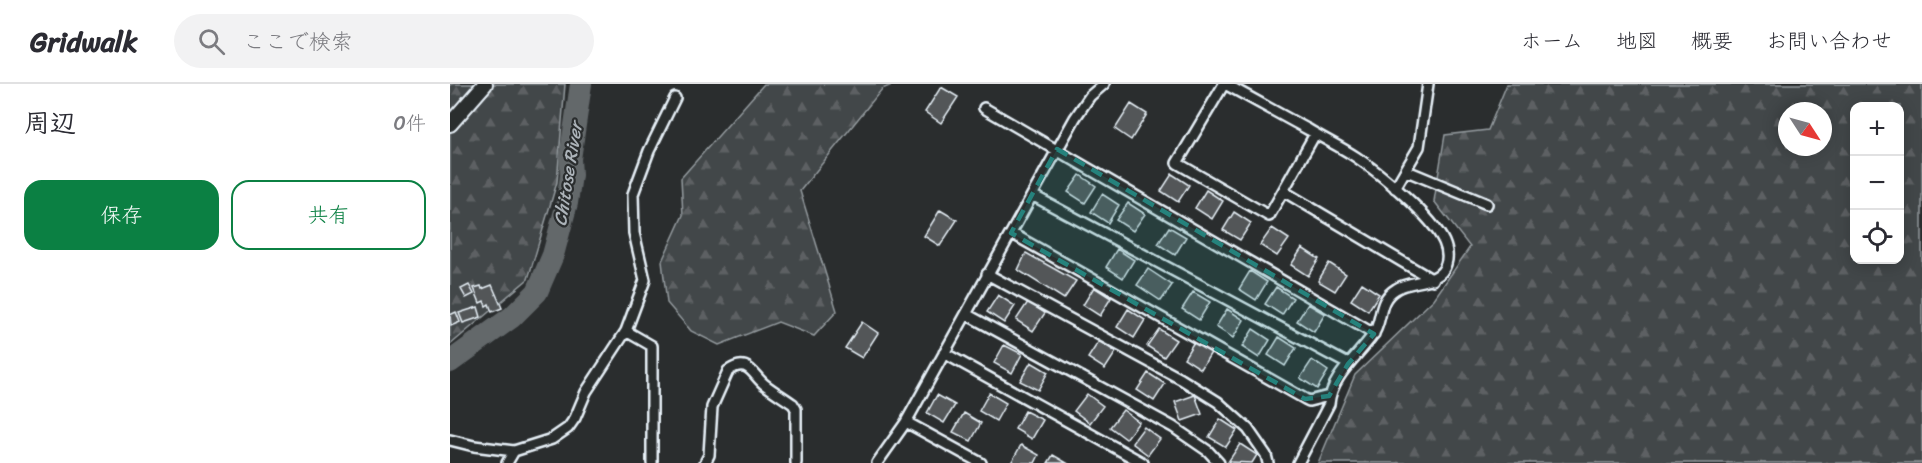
<!DOCTYPE html>
<html lang="ja">
<meta charset="utf-8">
<style>
:root{--surface:#fff;--page:#f2f2f3;--text:#2b2b33;--muted:#7c7c81;--line:#e1e1e2;--accent:#0b8043}
body{margin:0;font-family:Sriracha,"Klee One",sans-serif;background:var(--page);color:var(--text)}
.controls{position:absolute;right:18px;top:18px;display:grid;overflow:hidden;border-radius:12px;box-shadow:0 3px 15px #0003}
.controls button{width:54px;height:54px;display:grid;place-items:center;padding:0;border:0;border-bottom:2px solid var(--line);background:var(--surface);color:var(--text);font:30px sans-serif}
.compass{position:absolute;left:1328px;top:18px;width:54px;height:54px;border-radius:50%;background:var(--surface);box-shadow:0 3px 15px #0003;rotate:126deg}
.list{margin:0;padding:0;list-style:none}
h2{display:flex;justify-content:space-between;align-items:center;height:78px;margin:0;padding:0 24px;font-size:26px}
h2 small{font-size:20px;font-weight:400;color:var(--muted)}
.actions{display:flex;gap:12px;padding:18px 24px}
.actions a{flex:1;padding:14px 0;border:2px solid var(--accent);border-radius:18px;text-align:center;font-size:21px;color:var(--accent)}
.actions .main{background:var(--accent);color:#fff}
.icon{flex:none;width:33px;height:33px;fill:none;stroke:currentColor;stroke-width:2;stroke-linecap:round;stroke-linejoin:round}
.map{position:relative;flex:none;width:1472px;height:379px;overflow:hidden}
header{display:flex;align-items:center;gap:36px;box-sizing:border-box;height:84px;padding:0 30px;background:var(--surface);border-bottom:2px solid var(--line)}
header strong{font-size:28px}
nav{display:flex;gap:33px;margin-inline-start:auto;font-size:21px}
.search{width:420px;height:54px;background:var(--page);display:flex;align-items:center;gap:15px;box-sizing:border-box;padding:0 21px;border-radius:33px;color:var(--muted);font-size:22px}
main{display:flex}
aside{flex:1;background:var(--surface)}
.map>svg:first-child{display:block}
</style>
<header>
<strong>Gridwalk</strong>
<div class="search"><svg class="icon" aria-label="search" viewBox="0 0 24 24"><circle cx="10" cy="10" r="6"/><path d="M15 15l6 6"/></svg>ここで検索</div>
<nav><a>ホーム</a><a>地図</a><a>概要</a><a>お問い合わせ</a></nav>
</header>
<main>
<aside>
<h2>周辺<small>0件</small></h2>
<ul class="list">
</ul>
<div class="actions"><a class="main">保存</a><a>共有</a></div>
</aside>
<div class="map">
<svg width="1472" height="379" viewBox="0 0 1472 379">
<defs>
<pattern id="forest-firs" width="22" height="20" patternUnits="userSpaceOnUse" patternTransform="scale(1.5)"><rect width="22" height="20" fill="#424648"/><path d="M5 1l3.5 6h-7zM16 11l3.5 6h-7z" fill="#5d6163"/></pattern>
</defs>
<rect width="100%" height="100%" fill="#2a2d2e"/>
<filter id="ink" filterUnits="userSpaceOnUse"><feTurbulence type="fractalNoise" baseFrequency=".0167" numOctaves="2"/><feDisplacementMap in="SourceGraphic" scale="12" xChannelSelector="R" yChannelSelector="G"/><feConvolveMatrix kernelMatrix="1 2 1 2 8 2 1 2 1" color-interpolation-filters="sRGB"/></filter>
<g filter="url(#ink)">
<path fill="url(#forest-firs)" stroke="#959ca0" stroke-width="1.5" fill-rule="evenodd" d="M0,0h115l-8,98 -29,97 -78,66z
M314,0h130l-12,5 -82,102 37,120 -23,25 -36,-14 -59,23 -28,-14 -24,-28 -5,-42 21,-46 -2,-37z
M1057,0h415v379h-604l37,-88 79,-76 36,-52 -36,-46 11,-66 43,-5zM1404,22h46v154h-46zM1337,27h36v36h-36z"/>
<g fill="none" stroke-linecap="round" stroke-linejoin="round">
<path stroke="#63686b" stroke-width="22" d="M0,278l62,-45 25,-25 16,-37 14,-52 4,-28 -1,-16 11,-75"/>
</g>
<path fill="#535759" stroke="#e8f1f8" stroke-width="1.5" d="M491,3l17,10 -17,26 -16,-11z
M681,20l16,10 -16,26 -16,-11z
M722,90l17,11 -11,17 -17,-11z
M630,91l16,11 -11,17 -17,-11z
M756,106l17,11 -11,18 -17,-11z
M652,110l17,11 -11,18 -17,-11z
M678,119l17,11 -12,17 -17,-11z
M490,126l17,10 -17,26 -16,-10z
M784,128l17,11 -11,17 -17,-10z
M719,143l17,10 -11,18 -17,-11z
M822,144l17,11 -12,17 -17,-11z
M852,164l17,11 -11,17 -17,-11z
M667,165l17,11 -11,18 -17,-11z
M576,169l50,28 -12,18 -46,-29z
M879,179l17,11 -11,17 -17,-10z
M698,185l24,16 -11,16 -24,-16z
M800,187l17,11 -11,18 -17,-11z
M912,199l17,11 -11,17 -17,-11z
M19,201l5,9 -8,4 -5,-9z
M42,201l10,23 -10,4 -3,-8 -3,2 -2,-5 -4,2 -6,-15 7,-2 1,3z
M644,203l17,11 -11,18 -17,-11z
M826,203l17,11 -11,17 -17,-11z
M743,208l17,10 -11,18 -17,-11z
M548,211l17,11 -11,17 -17,-11z
M578,218l17,11 -12,18 -17,-11z
M858,220l17,10 -11,18 -17,-11z
M28,223l3,10 -18,6 -4,-10z
M678,225l17,11 -11,18 -17,-11z
M777,225l17,11 -11,18 -17,-11z
M6,228l4,10 -9,4 -1,-11z
M412,238l16,11 -16,25 -17,-10z
M709,245l17,11 -12,17 -17,-11z
M803,245l17,11 -11,18 -17,-11z
M829,253l17,11 -11,18 -17,-11z
M745,256l17,11 -11,18 -17,-11z
M649,257l17,11 -11,17 -17,-11z
M554,261l18,9 -10,19 -18,-10z
M862,276l16,11 -11,18 -17,-11z
M581,278l17,10 -10,18 -18,-9z
M698,289l17,11 -11,17 -17,-11z
M539,309l17,10 -10,18 -17,-10z
M637,310l16,12 -13,17 -16,-12z
M487,311l18,10 -11,18 -17,-10z
M745,311l7,19 -20,7 -7,-19z
M673,326l16,12 -13,17 -16,-12z
M575,327l18,9 -11,19 -17,-10z
M514,329l17,10 -10,18 -18,-9z
M770,335l17,11 -11,17 -17,-10z
M694,343l16,12 -12,16 -16,-12z
M790,360l17,11 -5,8 -24,-1z
M571,361l18,10 -4,8h-24z
M603,371l14,8h-19z"/>
<g fill="none" stroke-linecap="round" stroke-linejoin="round">
<defs>
<path id="minor" d="M774,0l-47,79 92,53 46,-82
M775,0c28,15 56,31 84,46 15,9 32,17 47,27 24,16 76,59 88,85 3,7 4,16 2,22 -6,21 -35,15 -50,25 -20,12 -12,32 -24,47 -15,21 -41,41 -43,68l-31,59
M534,24l390,226
M957,87l80,33
M945,104l24,-41 9,-63
M833,107l150,89
M582,111l316,169
M561,149l294,166 4,2 20,-5
M537,190l194,105 37,23 30,27 18,26 2,8
M516,230l207,113 35,24 11,12
M176,247l26,15v117
M494,269l199,110
M456,338l75,41
M0,356l24,6 40,5 38,-12 16,-11 7,-10 11,-26 40,-61 19,-51 -11,-47 -1,-39 16,-43 26,-53
M57,379l7,-12
M255,379l4,-8 3,-48 16,-36c20,-14 24,3 36,13 9,7 19,13 29,20l3,5v54
M427,379l29,-41 169,-304 15,-22 14,-12"/>
<path id="secondary" d="M0,40l35,-40"/>
</defs>
<use href="#minor" stroke="#e8f1f8" stroke-width="14"/>
<use href="#secondary" stroke="#e8f1f8" stroke-width="18"/>
<use href="#minor" stroke="#2a2d2e" stroke-width="9"/>
<use href="#secondary" stroke="#2a2d2e" stroke-width="14"/>
</g>
</g>
<path fill="#25827c" fill-opacity="0.2" stroke="#25827c" stroke-width="4.5" stroke-dasharray="12 8" stroke-linejoin="round" d="M607,65l317,185 -26,30 -19,32 -24,3 -294,-166z"/>
<g text-anchor="middle" stroke-width="4.5" stroke-linejoin="round" paint-order="stroke">
<g font-size="18" font-style="italic" fill="#acb3b9" stroke="#2a2d2e">
<text transform="translate(118 90) rotate(-81)" y="6">Chitose River</text>
</g>
</g>
</svg>
<div class="controls">
<button>+</button>
<button>−</button>
<button><svg class="icon" aria-label="locate" viewBox="0 0 24 24"><circle cx="12" cy="12" r="6"/><path d="M12 2v4M12 18v4M2 12h4M18 12h4"/></svg></button>
</div>
<svg class="compass" viewBox="-18 -18 36 36"><path d="M0-13l5 13h-10z" fill="#e53935"/><path d="M0 13l5-13h-10z" fill="#7c7c81"/></svg>
</div>
</main>
